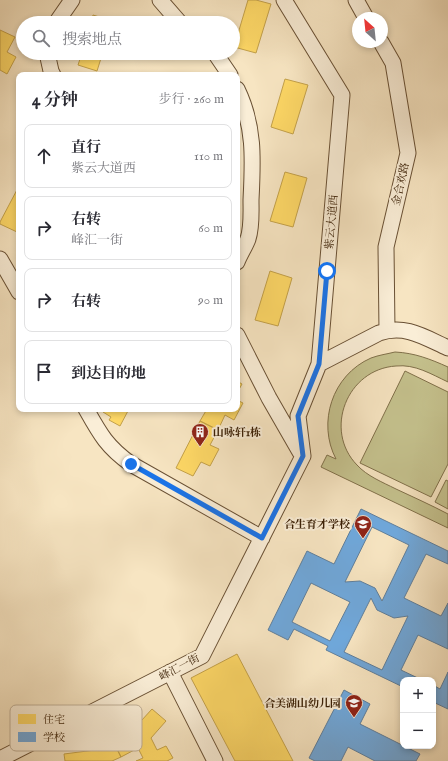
<!DOCTYPE html>
<html lang="zh">
<meta charset="utf-8">
<style>
:root{--surface:#fff;--page:#f2f2f3;--text:#2b2b33;--muted:#7c7c81;--line:#e1e1e2}
body{margin:0;font-family:"IM FELL English","Noto Serif SC",serif;background:var(--page);color:var(--text)}
.controls{position:absolute;right:12px;bottom:12px;display:grid;overflow:hidden;border-radius:8px;box-shadow:0 2px 6px #0003}
.controls button{width:36px;height:36px;display:grid;place-items:center;padding:0;border:0;border-bottom:1px solid var(--line);background:var(--surface);color:var(--text);font:20px sans-serif}
.compass{position:absolute;left:352px;top:12px;width:36px;height:36px;border-radius:50%;background:var(--surface);box-shadow:0 2px 6px #0003;rotate:333deg}
.stop{position:absolute;width:12px;height:12px;margin:-9px;border:3px solid #1a73e8;border-radius:50%;background:#fff}
.stop.end{background:#1a73e8;border-color:#fff;box-shadow:0 1px 4px #0008}
.list{margin:0;padding:0;list-style:none}
h2{display:flex;justify-content:space-between;align-items:center;height:52px;margin:0;padding:0 16px;font-size:17px}
h2 small{font-size:13px;font-weight:400;color:var(--muted)}
.list li{display:grid;grid-template-columns:26px 1fr auto;gap:12px;align-items:center;box-sizing:border-box;height:64px;margin:0 8px 8px;padding:0 8px;border:1px solid var(--line);border-radius:8px}
.list b{display:block;font-size:15px;white-space:nowrap}
.list p{margin:0;font-size:13px;white-space:nowrap;color:var(--muted)}
.list em{font-size:13px;font-style:normal;color:var(--muted)}
.icon{flex:none;width:22px;height:22px;fill:none;stroke:currentColor;stroke-width:2;stroke-linecap:round;stroke-linejoin:round}
.map{position:relative;flex:none;width:448px;height:761px;overflow:hidden}
.search{position:absolute;background:var(--surface);box-shadow:0 2px 6px #0003;left:16px;top:16px;width:224px;height:44px;display:flex;align-items:center;gap:10px;box-sizing:border-box;padding:0 14px;border-radius:22px;color:var(--muted);font-size:15px}
.panel{position:absolute;background:var(--surface);box-shadow:0 2px 6px #0003;left:16px;top:72px;width:224px;height:340px;border-radius:8px}
.map>svg:first-child{display:block}
</style>
<div class="map">
<svg width="448" height="761" viewBox="0 0 448 761">
<rect width="100%" height="100%" fill="#f7e5c2"/>
<filter id="stains"><feTurbulence type="fractalNoise" baseFrequency=".005" numOctaves="4"/><feColorMatrix values="0 0 0 0 .2 0 0 0 0 .09 0 0 0 0 .02 0 0 0 .5 -.17"/></filter>
<radialGradient id="worn" r=".72"><stop offset=".6" stop-color="#630" stop-opacity="0"/><stop offset="1" stop-color="#630" stop-opacity=".3"/></radialGradient>
<path fill="#c5c28e" stroke="#80704a" d="M395,352c20,1 35,7 53,15v15c-17,-8 -33,-18 -52,-16 -49,3 -73,64 -39,99 10,11 25,17 39,24 17,8 35,16 52,25v14l-127,-61 6,-12 9,4c-19,-36 -4,-84 35,-101 8,-3 16,-4 24,-6z
M405,371l43,21v72l-17,33 -71,-34z
M446,480l2,1v28l-13,-7z"/>
<path fill="#ffd966" stroke="#c4a149" d="M248,0h8l15,4 -15,49 -22,-6z
M93,15l19,6 -1,2h-20z
M0,30l15,7 -8,15 9,5 -9,17 -7,-4z
M82,53h31l-2,5 -9,-3 -5,16 -19,-6z
M285,79l23,6 -15,49 -22,-7z
M285,172l22,6 -14,49 -23,-6z
M19,186v42l-2,4 -17,-8v-2z
M270,271l22,7 -14,48 -23,-6z
M237,381l5,3 -5,9z
M237,400l6,3 -9,17 -9,-5 -7,15 -18,-9 7,-12h30z
M104,409h25l-9,17 -11,-6 2,-3 -8,-5z
M200,421l18,9 -8,15 9,4 -9,17 -9,-4 -8,14 -17,-8z
M237,654l56,107h-58l-44,-83z
M152,709l14,12 -15,17 6,12 9,-4 7,12 -6,3h-31l7,-3 -5,-10 -17,9 -8,-16 18,-9z
M113,741l8,16 -9,4h-47l-1,-7 31,-4z"/>
<path fill="#6fa8dc" stroke="#5f7f9c" fill-rule="evenodd" d="M361,509l87,42v13l-22,-10 -22,44 37,18 7,-13v46l-30,-14 -17,35 21,10h-19v7l-77,-37 2,-4 -34,-17 -6,11 -20,-10 39,-79 27,13zM372,527l37,18 -27,56 -7,-13 -15,-7 -15,1zM311,583l39,19 -20,39 -38,-19zM371,598l6,12 17,8 14,-2 -26,54 -38,-18z
M448,672v37l-15,-7v-17l7,4z
M344,690l26,14 -10,20 60,30 -4,7h-41l-27,-14 -7,14h-26l-6,-3z"/>
<g fill="none" stroke-linecap="round" stroke-linejoin="round">
<defs>
<path id="minor" d="M160,0l20,23
M284,0l58,95 -23,269 -21,52 5,40
M356,0l10,18
M56,23l16,-23
M381,42l12,21 15,90 -22,94 1,83
M47,53l4,18 2,4
M215,53l15,22
M237,89c18,37 16,71 14,111 0,13 1,27 -3,39 -3,8 -8,15 -11,23
M0,259l19,33
M237,335l32,63 31,54
M319,364l60,-31c26,-9 45,4 69,15
M86,409c14,25 21,38 45,55l131,74
M170,672l45,89
M0,759l202,-103 101,-200"/>
</defs>
<use href="#minor" stroke="#695034" stroke-width="17"/>
<use href="#minor" stroke="#faeed7" stroke-width="15"/>
</g>
<g fill="none" stroke-linecap="round" stroke-linejoin="round">
<path stroke="#1a73e8" stroke-width="5" d="M131,464l131,74 41,-82 -5,-40 21,-52 8,-93"/>
</g>
<defs>
<symbol id="building-pin" viewBox="-11 -11 22 30"><path d="M0 17L-7.5 6A9.5 9.5 0 1 1 7.5 6Z" fill="#8f2418" stroke="#faeed7"/><path d="M-4-6H4V6H1V3H-1V6H-4ZM-2.5-4.3h1.7v1.8h-1.7ZM.8-4.3h1.7v1.8H.8ZM-2.5-1h1.7V.8h-1.7ZM.8-1h1.7V.8H.8Z" fill="#fff"/></symbol>
<symbol id="school-pin" viewBox="-11 -11 22 30"><path d="M0 17L-7.5 6A9.5 9.5 0 1 1 7.5 6Z" fill="#8f2418" stroke="#faeed7"/><path d="M0-5L7-2L0 1L-7-2ZM-4 1L0 2.5L4 1V4Q0 6-4 4Z" fill="#fff"/></symbol>
</defs>
<g fill-rule="evenodd">
<use href="#building-pin" x="190" y="422" width="20" height="27"/>
<use href="#school-pin" x="353" y="514" width="20" height="27"/>
<use href="#school-pin" x="344" y="693" width="20" height="27"/>
</g>
<g text-anchor="middle" stroke-width="4" stroke-linejoin="round" paint-order="stroke">
<g font-size="11" fill="#3a1f05" stroke="#faeed7">
<text transform="translate(400 184) rotate(-77)" y="4">金合欢路</text>
<text transform="translate(331 222) rotate(-85)" y="4">紫云大道西</text>
<text transform="translate(179 667) rotate(-28)" y="4">峰汇一街</text>
</g>
<g font-size="11" font-weight="bold" fill="#3a1f05" stroke="#faeed7" text-anchor="end">
<text x="213" y="436" text-anchor="start">山咏轩1栋</text>
<text x="350" y="528">合生育才学校</text>
<text x="341" y="707">合美湖山幼儿园</text>
</g>
</g>
<rect x="10" y="705" width="132" height="46" rx="6" fill="#faeed7" stroke="#c0b098" stroke-width="1"/>
<rect x="18" y="714" width="18" height="10" fill="#ffd966"/>
<rect x="18" y="732" width="18" height="10" fill="#6fa8dc"/>
<g font-size="11" fill="#3a1f05">
<text x="43" y="723">住宅</text>
<text x="43" y="741">学校</text>
</g>
<rect width="100%" height="100%" filter="url(#stains)"/>
<rect width="100%" height="100%" fill="url(#worn)"/>
</svg>
<div class="controls">
<button>+</button>
<button>−</button>
</div>
<svg class="compass" viewBox="-18 -18 36 36"><path d="M0-13l5 13h-10z" fill="#e53935"/><path d="M0 13l5-13h-10z" fill="#7c7c81"/></svg>
<div class="stop" style="left:327px;top:271px"></div>
<div class="stop end" style="left:131px;top:464px"></div>
<div class="search"><svg class="icon" aria-label="search" viewBox="0 0 24 24"><circle cx="10" cy="10" r="6"/><path d="M15 15l6 6"/></svg>搜索地点</div>
<section class="panel">
<h2>4 分钟<small>步行 · 260 m</small></h2>
<ul class="list">
<li><svg class="icon" aria-label="ahead" viewBox="0 0 24 24"><path d="M12 20V5M6 11l6-6 6 6"/></svg><div><b>直行</b><p>紫云大道西</p></div><em>110 m</em></li>
<li><svg class="icon" aria-label="right" viewBox="0 0 24 24"><path d="M7 20v-9h11M14 6l5 5-5 5"/></svg><div><b>右转</b><p>峰汇一街</p></div><em>60 m</em></li>
<li><svg class="icon" aria-label="right" viewBox="0 0 24 24"><path d="M7 20v-9h11M14 6l5 5-5 5"/></svg><div><b>右转</b></div><em>90 m</em></li>
<li><svg class="icon" aria-label="arrive" viewBox="0 0 24 24"><path d="M6 21V4h12l-3 4 3 4H6"/></svg><div><b>到达目的地</b></div></li>
</ul>
</section>
</div>
